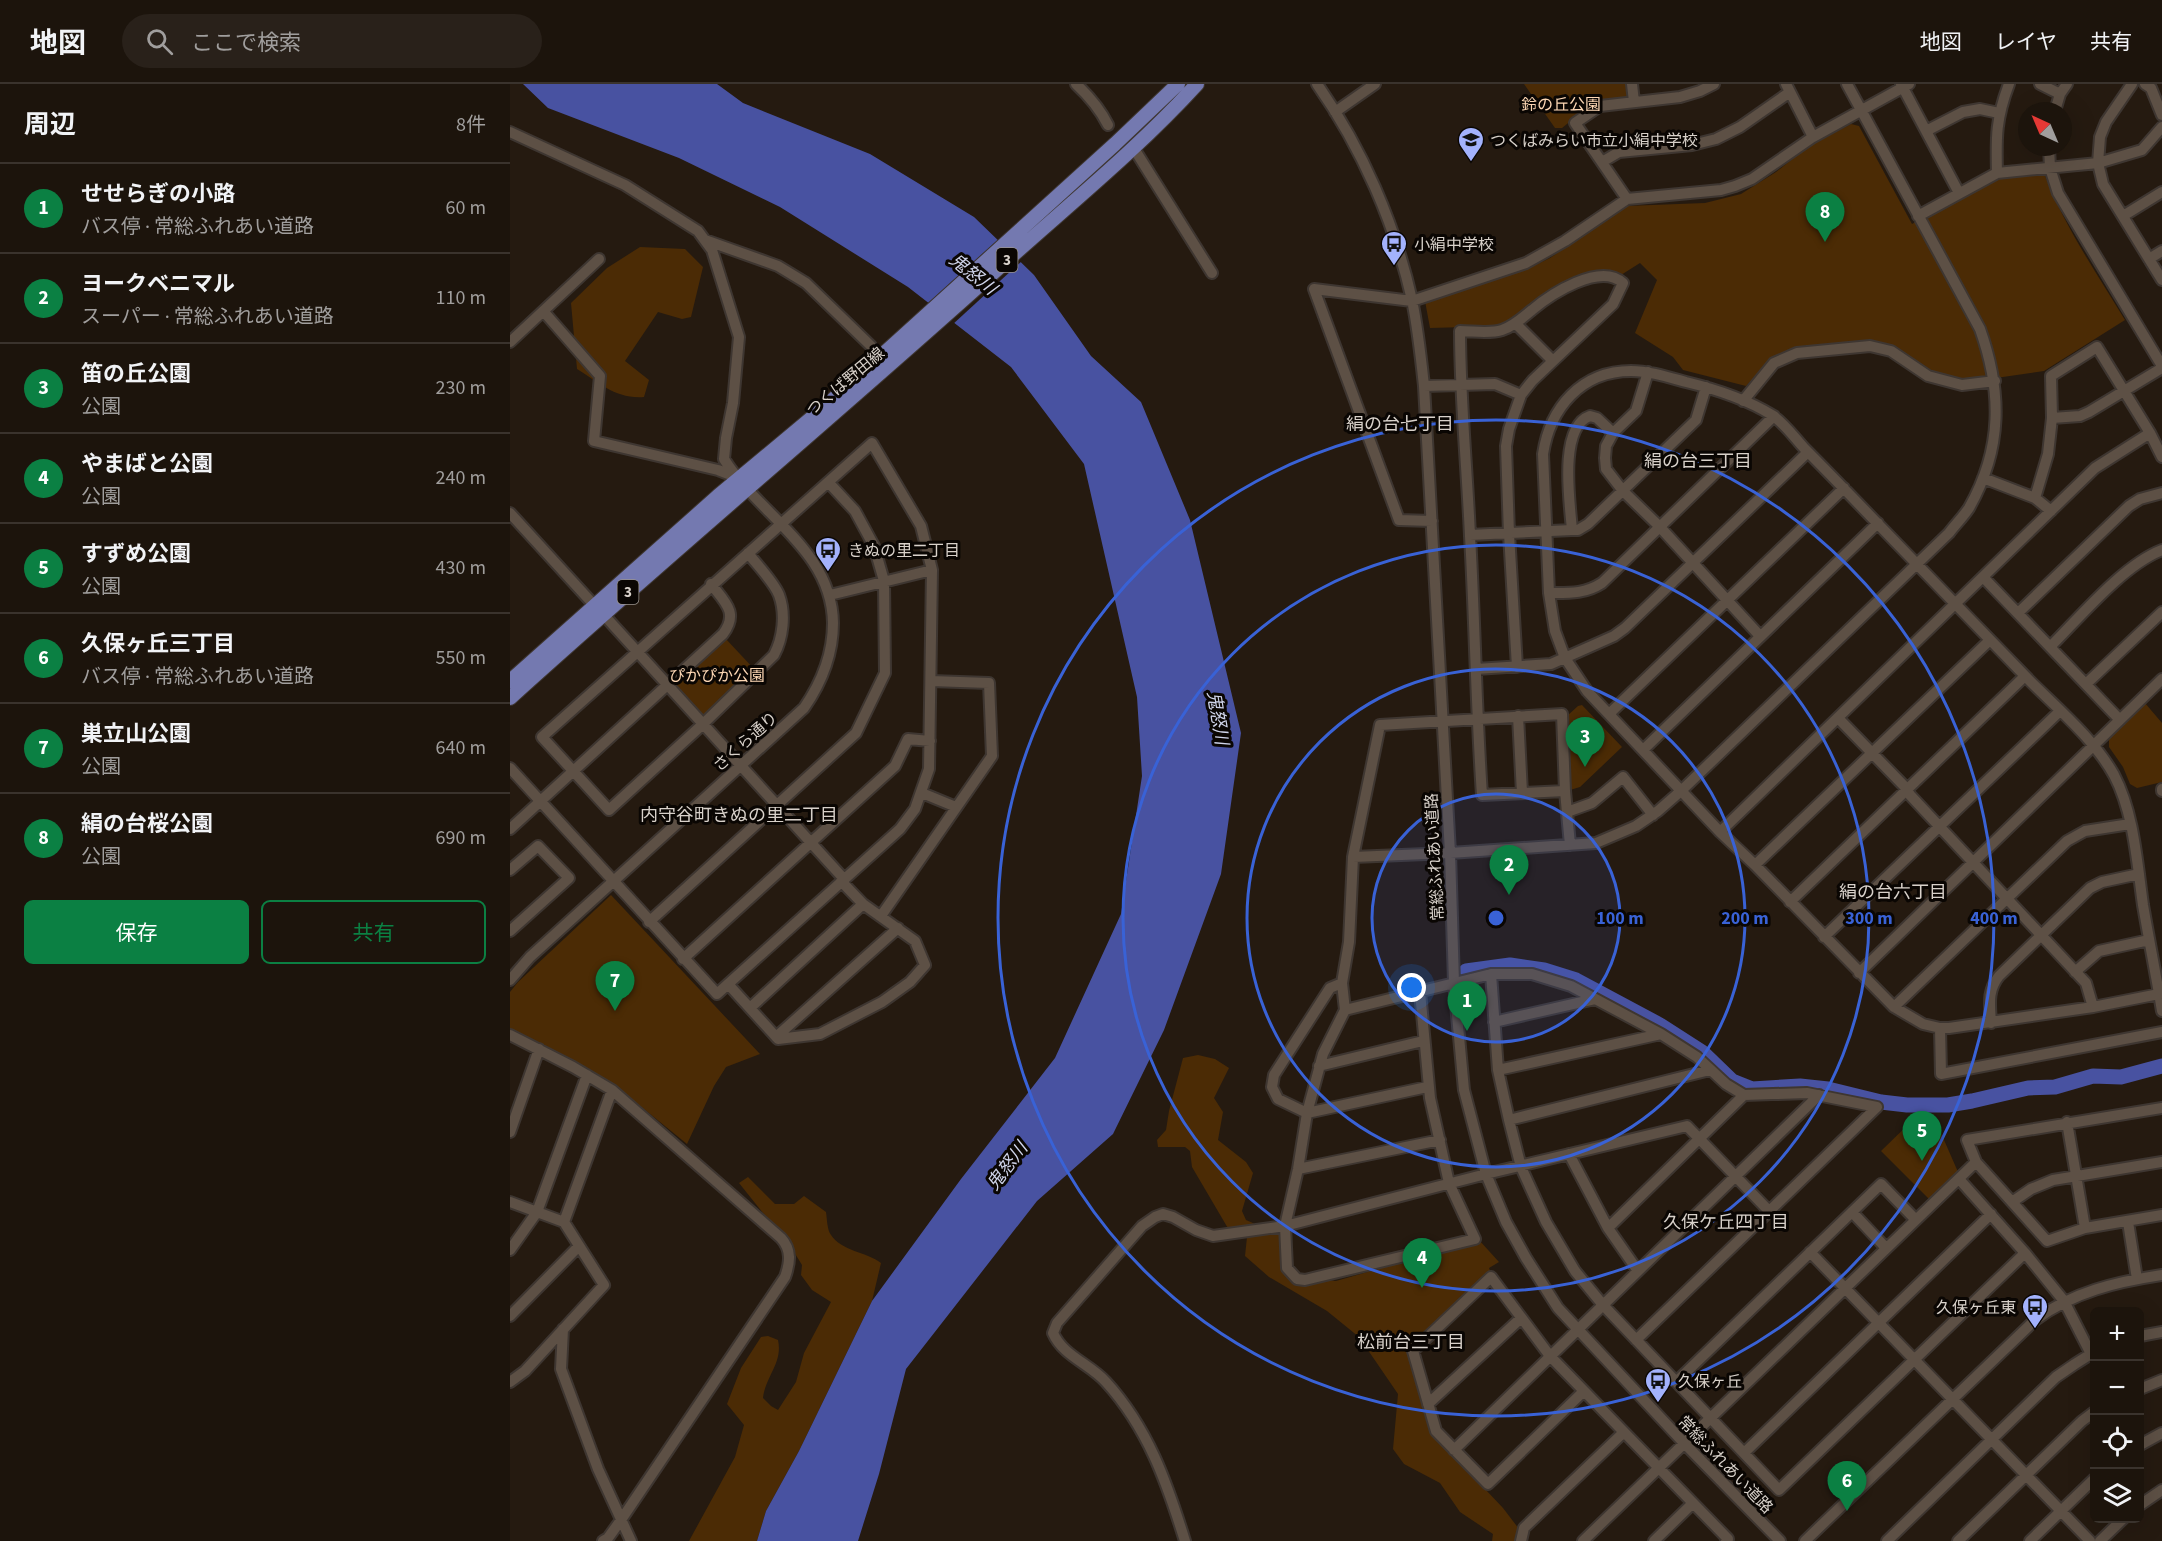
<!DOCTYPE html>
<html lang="ja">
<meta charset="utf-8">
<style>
:root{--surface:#1c140c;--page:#29211a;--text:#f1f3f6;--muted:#a09e9d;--line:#3a332d;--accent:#0b8043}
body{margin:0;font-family:"Source Sans 3","Noto Sans JP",sans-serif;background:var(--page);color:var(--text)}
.controls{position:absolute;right:18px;bottom:18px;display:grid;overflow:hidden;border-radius:9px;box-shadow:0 6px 24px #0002}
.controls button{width:54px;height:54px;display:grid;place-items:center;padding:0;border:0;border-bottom:2px solid var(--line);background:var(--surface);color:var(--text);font:30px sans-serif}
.compass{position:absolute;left:1508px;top:18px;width:54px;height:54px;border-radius:50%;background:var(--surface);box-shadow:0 6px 24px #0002;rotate:316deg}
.you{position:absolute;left:902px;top:904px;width:21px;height:21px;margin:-15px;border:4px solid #fff;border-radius:50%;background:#1a73e8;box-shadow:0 0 0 9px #1a73e833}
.badge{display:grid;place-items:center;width:39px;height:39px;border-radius:50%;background:var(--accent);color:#fff;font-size:20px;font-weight:700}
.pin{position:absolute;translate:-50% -50px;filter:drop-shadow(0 2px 3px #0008)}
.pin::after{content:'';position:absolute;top:32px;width:21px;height:18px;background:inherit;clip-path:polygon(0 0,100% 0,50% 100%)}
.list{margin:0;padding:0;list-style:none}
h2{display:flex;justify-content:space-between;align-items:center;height:78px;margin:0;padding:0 24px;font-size:26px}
h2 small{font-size:20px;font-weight:400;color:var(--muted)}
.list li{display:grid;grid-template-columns:39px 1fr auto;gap:18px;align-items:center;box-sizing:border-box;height:90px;padding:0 24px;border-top:2px solid var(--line)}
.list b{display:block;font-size:22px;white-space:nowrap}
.list p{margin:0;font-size:20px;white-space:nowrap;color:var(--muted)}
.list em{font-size:20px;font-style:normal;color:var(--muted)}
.actions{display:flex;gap:12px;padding:18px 24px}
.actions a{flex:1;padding:14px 0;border:2px solid var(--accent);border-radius:9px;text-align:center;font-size:21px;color:var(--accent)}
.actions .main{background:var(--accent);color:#fff}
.icon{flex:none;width:33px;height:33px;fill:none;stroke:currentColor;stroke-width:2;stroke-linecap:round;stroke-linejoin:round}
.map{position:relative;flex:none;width:1652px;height:1457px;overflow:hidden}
header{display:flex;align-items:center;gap:36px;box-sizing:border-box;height:84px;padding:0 30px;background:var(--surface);border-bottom:2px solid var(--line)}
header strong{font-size:28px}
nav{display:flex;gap:33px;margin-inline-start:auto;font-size:21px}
.search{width:420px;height:54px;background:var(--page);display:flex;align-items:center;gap:15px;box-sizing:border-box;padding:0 21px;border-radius:33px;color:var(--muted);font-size:22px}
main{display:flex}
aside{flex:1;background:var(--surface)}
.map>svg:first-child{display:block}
</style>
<header>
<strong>地図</strong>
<div class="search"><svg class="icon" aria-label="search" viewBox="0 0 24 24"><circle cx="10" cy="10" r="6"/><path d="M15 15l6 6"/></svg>ここで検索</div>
<nav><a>地図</a><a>レイヤ</a><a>共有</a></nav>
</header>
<main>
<aside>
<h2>周辺<small>8件</small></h2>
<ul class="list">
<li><span class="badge">1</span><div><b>せせらぎの小路</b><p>バス停 · 常総ふれあい道路</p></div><em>60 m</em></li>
<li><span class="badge">2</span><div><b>ヨークベニマル</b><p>スーパー · 常総ふれあい道路</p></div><em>110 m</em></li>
<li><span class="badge">3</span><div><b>笛の丘公園</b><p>公園</p></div><em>230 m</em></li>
<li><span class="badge">4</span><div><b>やまばと公園</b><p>公園</p></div><em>240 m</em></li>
<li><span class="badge">5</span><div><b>すずめ公園</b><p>公園</p></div><em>430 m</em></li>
<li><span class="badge">6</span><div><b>久保ヶ丘三丁目</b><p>バス停 · 常総ふれあい道路</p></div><em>550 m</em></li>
<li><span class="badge">7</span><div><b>巣立山公園</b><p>公園</p></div><em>640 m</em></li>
<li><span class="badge">8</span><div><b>絹の台桜公園</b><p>公園</p></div><em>690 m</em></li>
</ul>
<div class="actions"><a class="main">保存</a><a>共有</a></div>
</aside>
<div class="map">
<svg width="1652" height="1457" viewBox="0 0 1652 1457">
<rect width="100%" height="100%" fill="#251a10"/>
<path fill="#4b2b05" d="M1014,0h105l1,11 -4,3 -30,5 -13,8 -21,17h-7z
M1341,40l8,2 53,98 86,-47 46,-4c20,53 52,99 81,147l-81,51 -55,8 -32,1 -27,-7 -60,-30 -69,3 -31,15 -24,25 -63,-16 -10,-13 -38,-24 22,-53 -17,-17 -19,12 -26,-5 -50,24 -35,29 -8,3 -72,2 -5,-27 104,-33 21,-10 76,-52 79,-3 36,-9 35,-22 30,-24z
M130,163l45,2 18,18 -12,50 -9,2 -24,-7 -33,49 24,19 -5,17c-29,2 -44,-14 -67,-28l-6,-66 36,-35z
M215,554l30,32 -52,48 -29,-33z
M1635,619l17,20v59l-25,6 -7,-4 -7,-17 -14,-20v-10z
M1072,621l40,42 -42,40 -10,3 -3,-74 11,-10z
M101,811l149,159 -34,13 -12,19 -27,58 -64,-52 -32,-22 -81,-41v-37l8,-10z
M688,971l17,4 14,9 -15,30 9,14 -5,28 28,22 7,11 -11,38 4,9 35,15 8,42 47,4 143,-41 20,22 -10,6 2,5 -75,70 17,91 70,74 16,21 -2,12h-25l1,-7 -33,-22 -20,-29 -36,-19 -11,-15 5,-55 -39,-57 -32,-26 -58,-34 -24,-21 2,-19 -18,-7 -37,-63 -2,-16 -5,-4h-27l-1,-7 9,-10 3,-19 14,-53z
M1408,1031l16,2 24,55 -29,27 -48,-48z
M238,1093l27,27h19l10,-8 22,16c1,6 1,18 5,23 10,16 36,17 50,28l-9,38 -73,150 -33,60 -9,30h-68l46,-84 9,-32 -17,-21 14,-36 20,-31 7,-1 10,4c5,23 -12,35 -15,58l8,8 7,4 18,-28 8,-29 27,-51 -19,-12 -11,-15 1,-10 -8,-13 -55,-69z"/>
<path fill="#4852a1" d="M13,0h194l26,19 127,51 104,63 60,58 57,81 50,46 49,118 51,213 -20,141 -57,156 -51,104 -76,67 -131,168 -27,105 -21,67h-101l9,-30 33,-60 73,-150 89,-122 94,-121 66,-144 21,-138 -5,-79 -53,-233 -73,-97 -103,-80 -128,-80 -101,-49 -131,-50z"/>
<path fill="#251a10" d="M490,154l23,22 -71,65 -26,-20z"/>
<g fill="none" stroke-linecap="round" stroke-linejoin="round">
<path stroke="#4852a1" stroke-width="15" d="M956,887l44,-6 34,5 32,10 84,45 42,27 30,29 20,8 48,-3 28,3 53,13 26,3h41l24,-4 56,-13 27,-1 38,-11 28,1 41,-11"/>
<defs>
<path id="minor" d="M566,0c13,12 24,25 32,41
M807,0c45,64 78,140 95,216 6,29 9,58 12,86l26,467 4,130 10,107 22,84 20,48 20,36 32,50 126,135 96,98
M1122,0l2,18
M1276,0l27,53
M1391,0l58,109
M1530,0l20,10
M1622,0l-26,38 -6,15 -2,26 5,21 59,96
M1635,0l6,4 11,27
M1545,27l5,-17 7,-10
M825,28l40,-28
M1416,47l37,-19 17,-3 19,4
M0,48l115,53 73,46 14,19 27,87 -6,66 -7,35 -2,21c35,56 108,91 109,164 0,32 -11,59 -29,85l-274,249 -20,23
M623,63l79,126
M1539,63l1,21 8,25 104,173
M1092,78l17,-10 73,-7 24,-6 24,-12 50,-35
M1487,89c-1,-36 -1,-55 12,-89
M1117,115l-52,-76 25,-17 80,-9 20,-6 14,-7
M1408,132l79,-43 101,-10 44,-13 20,-23
M1613,132l39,-24
M195,156l73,26 28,17 65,63
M1639,175l13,-8
M34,228l56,64 -6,65 124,29 18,7
M1006,240l36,36
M0,258l89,-83
M1138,288l-12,39 -23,22 -7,13 -1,12 1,11 17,22 36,35 101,110
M914,302l71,-2 26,11
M1233,317l31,-38 23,-10 73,-7 21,5 37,25 34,9 33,-4
M1542,334l-1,-42 46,-29 53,86 12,24
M1473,394l52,20 16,13
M1525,414l13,-44 4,-36 28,-2 9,-4 73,-44
M0,429l84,92
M922,437l-33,-1 -85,-231 98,12 114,-38 39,-22 62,-42 94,-9 14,-4 17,-7 61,-42 96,-53
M1062,446c-2,-26 -14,-103 18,-114l7,2 16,15
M960,451l102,-5h6l10,-6 108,-104 10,-33
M1473,493l137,143
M1039,509c20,0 36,1 53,-10l172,-167
M320,511l102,-25
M1508,529l111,-107 11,-7 22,-6
M93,530l241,265
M1540,563c30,-30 73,-82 112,-97
M1007,583l-8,-133 -3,-88 3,-17 12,-34 12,-15 80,-76 10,-21c-23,-21 -72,11 -91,27 -10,8 -18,16 -30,20 -12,4 -29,1 -42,1 0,68 7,136 10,205 5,86 6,173 12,259l83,-4
M966,585l75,-5 63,-28 11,-8 183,-176
M1576,600l76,-72
M1099,630l235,-226
M1008,632l4,77
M1328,634l69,71 3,6 176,188 7,24
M1133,666l235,-227
M0,684l207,226 183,-165 15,-20 14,-40 3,-199 -11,-44 -49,-83 -330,294 67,73 93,-85 72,-70c9,-17 12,-41 5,-60 -5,-13 -22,-30 -31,-42
M1652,705v2
M412,709l34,14
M1057,728l25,-9 31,-26 30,38
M0,745l213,-195c16,-21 2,-32 -12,-50
M1210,748l375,-364 55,-35
M843,773l97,-4 146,-10 40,-17 22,-15 24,-21 267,-257c6,-8 14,-16 20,-25 34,-60 33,-117 11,-179l-133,-245
M1245,781l235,-225
M0,786l28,-24 31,32 -59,53
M1280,818l235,-226
M371,832l111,-160 -3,-73 -58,-2
M139,838l207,-189 29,-60 -1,-92 -10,-35 -19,-35 -26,-28
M1314,853l236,-226
M173,875l212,-193 13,-27 22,2
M1565,888l24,-21 50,-11
M1349,889l303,-294
M981,890l7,96 11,50 12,47 25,55 29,49 28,34 176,185 246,-237
M832,899l-12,5 -56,87 -2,12 6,12 29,14 120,-26
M218,900l50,55 42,-5 62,-32 28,-20 15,-17 -10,-24 -52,-37 -22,-23
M910,908l10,106 19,85 26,56 -170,41 -8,-1 -10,-11 -2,-42 13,-57 9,-56 16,-59 22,-44 -3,-27 7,-41 4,-85 27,-132 182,-11 3,77 5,54
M1652,909l-3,1 -66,13 -144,21h-9l-17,-4 -29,-17 -139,-142 -35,-33 -133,-141 -22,-33 -10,-27 -6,-38 -6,-139c7,-46 38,-83 88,-83 19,0 37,6 55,11 29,7 60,17 86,33 12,8 22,22 32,33 25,25 50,51 75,77 50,52 100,103 150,155 29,29 65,59 85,95 20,38 23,88 29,130 6,35 13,70 19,106
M1384,923l173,-166 18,-10 45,-7
M240,924l113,-104
M835,926l146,-36h41l39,12 90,48 36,23 29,27 18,11 63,-2 70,14
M984,938l101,-23
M1481,939c-1,-18 -4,-32 8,-47l91,-88 12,-6 37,-8
M1430,944l1,46 221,-42
M0,951l63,32 39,23 169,148c11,12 9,25 4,39l-164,243 -13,18 -5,3
M266,953l122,-109
M809,982l104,-25
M988,986l163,-36
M1652,1024l-195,32 9,22 71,79 38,-13 77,-13
M999,1036l201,-50
M1557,1038l18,106
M0,1048l29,-83
M1059,1070l39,74 30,43
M788,1085l142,-29
M1449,1095l66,74 39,48 27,53
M0,1118l54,20
M1502,1118l19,-13 22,-9 109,-18
M1342,1128l34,36
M1618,1138l9,57
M1098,1144l136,-133
M0,1166l27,-38 50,-137
M1300,1168l280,289
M0,1232l69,-70
M53,1245l-2,40 37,100 33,72
M1630,1252l22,-4
M1126,1256l241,-233
M0,1298l15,-11 79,-86 -40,-63 48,-132
M1166,1298l205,-198 34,35
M1630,1305l22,-9
M1074,1307l-96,93 -52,-53 -23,-80 78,-74 59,79 178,183 -2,2
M918,1320l92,-85
M1630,1361l22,-12
M944,1366l365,-355
M1234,1369l247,-239
M1630,1421l22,-15
M675,1457c-18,-58 -37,-113 -79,-159 -16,-18 -43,-26 -53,-49l4,-10 85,-97 13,-9 8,-3 10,3 23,13 17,6 72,-10 201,-52 201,-48 82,85
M1011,1457l3,-13 100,-96
M1073,1457l393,-379
M1144,1457l39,-38
M1295,1457l230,-221c38,-28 81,-38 127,-45
M1377,1457l169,-164 19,-13 19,-12
M1448,1457l124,-120 12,-9
M1520,1457l64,-62
M1590,1457l24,-23"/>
<path id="major" d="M0,597l208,-185 108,-90 289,-262 63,-60
M0,614c159,-144 324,-282 483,-425 68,-62 142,-121 204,-189"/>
</defs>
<use href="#minor" stroke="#3e3631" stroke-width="14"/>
<use href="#major" stroke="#3e3631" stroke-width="16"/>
<use href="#minor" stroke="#5d5045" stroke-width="10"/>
<use href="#major" stroke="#7479b0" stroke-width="14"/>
</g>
<circle cx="986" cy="834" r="124" fill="#3962d6" fill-opacity=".12"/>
<g fill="none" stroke="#3962d6" stroke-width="3">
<circle cx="986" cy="834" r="124"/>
<circle cx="986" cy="834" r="249"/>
<circle cx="986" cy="834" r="373"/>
<circle cx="986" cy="834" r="498"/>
</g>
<defs>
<symbol id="school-pin" viewBox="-11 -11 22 30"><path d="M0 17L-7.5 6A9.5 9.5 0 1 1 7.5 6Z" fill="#a3b2fd" stroke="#0a0603"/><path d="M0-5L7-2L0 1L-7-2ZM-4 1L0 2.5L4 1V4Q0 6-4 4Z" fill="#111"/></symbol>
<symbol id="bus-pin" viewBox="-11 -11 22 30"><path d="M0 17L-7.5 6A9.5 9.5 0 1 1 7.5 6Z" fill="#a3b2fd" stroke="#0a0603"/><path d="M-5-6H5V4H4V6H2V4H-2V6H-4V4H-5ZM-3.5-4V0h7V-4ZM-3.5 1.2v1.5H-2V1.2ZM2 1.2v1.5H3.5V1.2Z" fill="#111"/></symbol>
</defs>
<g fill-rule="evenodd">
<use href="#school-pin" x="946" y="41" width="30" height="40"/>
<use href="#bus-pin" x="869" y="145" width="30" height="40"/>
<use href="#bus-pin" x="303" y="451" width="30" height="40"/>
<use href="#bus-pin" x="1510" y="1208" width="30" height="40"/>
<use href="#bus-pin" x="1133" y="1282" width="30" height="40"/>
</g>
<g text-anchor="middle" stroke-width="6" stroke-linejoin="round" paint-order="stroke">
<g fill="#0a0603" stroke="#9a948e" stroke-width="1.5">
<rect x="486.5" y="164" width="21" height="24" rx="4.5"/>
<rect x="107.5" y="496" width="21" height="24" rx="4.5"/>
</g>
<g font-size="15" font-weight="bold" fill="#d8d1ca">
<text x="497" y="181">3</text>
<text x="118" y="513">3</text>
</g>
<g font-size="16" fill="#fdd7b4" stroke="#0a0603">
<text x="1051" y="26">鈴の丘公園</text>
<text x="207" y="597">ぴかぴか公園</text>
</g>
<g font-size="16" fill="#d8d1ca" stroke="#0a0603" text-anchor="start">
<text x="980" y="62">つくばみらい市立小絹中学校</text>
<text x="904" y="166">小絹中学校</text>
<text x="338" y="472">きぬの里二丁目</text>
<text x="1506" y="1229" text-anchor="end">久保ヶ丘東</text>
<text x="1168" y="1303">久保ヶ丘</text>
</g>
<g font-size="16" fill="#d8d1ca" stroke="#0a0603">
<text transform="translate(335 297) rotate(-40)" y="6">つくば野田線</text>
<text transform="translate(235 657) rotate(-42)" y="6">さくら通り</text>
<text transform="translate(924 773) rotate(-93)" y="6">常総ふれあい道路</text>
<text transform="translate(1216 1380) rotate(46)" y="6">常総ふれあい道路</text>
</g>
<g font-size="18" font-style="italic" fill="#cfd4ea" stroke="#0a0603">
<text transform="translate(463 190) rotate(39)" y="6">鬼怒川</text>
<text transform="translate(708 634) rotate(81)" y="6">鬼怒川</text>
<text transform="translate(497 1082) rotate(-53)" y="6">鬼怒川</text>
</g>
<g font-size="18" fill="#d8d1ca" stroke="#0a0603">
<text x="890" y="346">絹の台七丁目</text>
<text x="1188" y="383">絹の台三丁目</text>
<text x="229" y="737">内守谷町きぬの里二丁目</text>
<text x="1383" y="814">絹の台六丁目</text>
<text x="1216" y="1144">久保ケ丘四丁目</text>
<text x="901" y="1264">松前台三丁目</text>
</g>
</g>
<circle cx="986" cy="834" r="9" fill="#3962d6" stroke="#0a0603" stroke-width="3"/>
<g font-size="18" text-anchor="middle" font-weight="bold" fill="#3962d6" stroke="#0a0603" stroke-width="6" stroke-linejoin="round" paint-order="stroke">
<text x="1110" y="840">100 m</text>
<text x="1235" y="840">200 m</text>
<text x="1359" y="840">300 m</text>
<text x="1484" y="840">400 m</text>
</g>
</svg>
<div class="controls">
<button>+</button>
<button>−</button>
<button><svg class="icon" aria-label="locate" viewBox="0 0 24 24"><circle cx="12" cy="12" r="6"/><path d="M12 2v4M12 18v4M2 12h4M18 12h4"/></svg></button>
<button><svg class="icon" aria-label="layers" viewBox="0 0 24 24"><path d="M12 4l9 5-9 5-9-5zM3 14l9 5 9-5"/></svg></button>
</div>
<svg class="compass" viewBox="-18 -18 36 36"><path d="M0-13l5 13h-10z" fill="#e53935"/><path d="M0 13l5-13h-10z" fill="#a09e9d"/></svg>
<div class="you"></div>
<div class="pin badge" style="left:957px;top:947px">1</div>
<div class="pin badge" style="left:999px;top:811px">2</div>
<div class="pin badge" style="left:1075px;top:683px">3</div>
<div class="pin badge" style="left:912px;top:1204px">4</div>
<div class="pin badge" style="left:1412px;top:1077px">5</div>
<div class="pin badge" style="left:1337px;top:1427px">6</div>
<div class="pin badge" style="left:105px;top:927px">7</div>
<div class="pin badge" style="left:1315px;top:158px">8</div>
</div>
</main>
